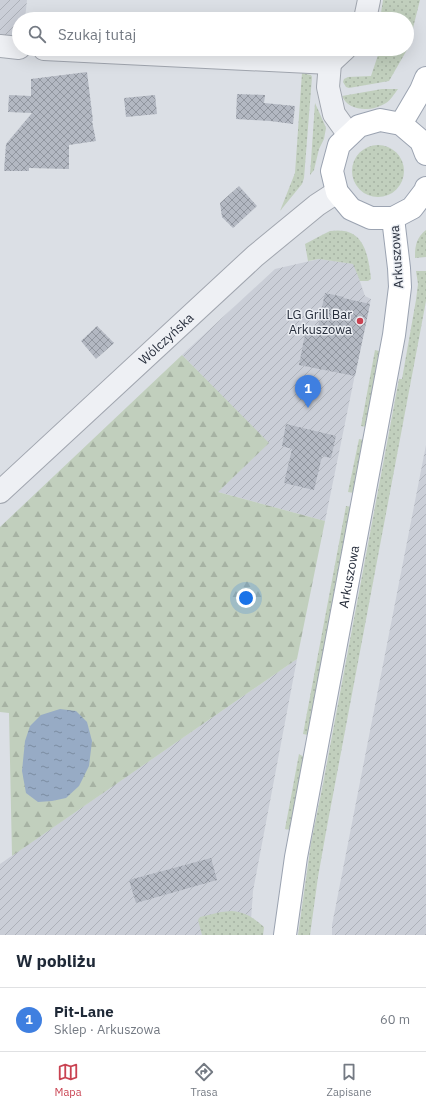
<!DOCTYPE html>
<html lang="pl">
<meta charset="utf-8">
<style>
:root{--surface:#fff;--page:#f6f6f7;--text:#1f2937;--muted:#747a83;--line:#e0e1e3;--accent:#c94251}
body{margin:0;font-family:"IBM Plex Sans",sans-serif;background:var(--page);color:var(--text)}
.you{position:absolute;left:246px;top:598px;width:14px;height:14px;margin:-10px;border:3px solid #fff;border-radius:50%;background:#1a73e8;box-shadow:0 0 0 6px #1a73e833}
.badge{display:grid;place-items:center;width:26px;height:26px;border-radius:50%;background:var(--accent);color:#fff;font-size:13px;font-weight:700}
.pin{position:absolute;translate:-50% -33px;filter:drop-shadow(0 1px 2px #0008)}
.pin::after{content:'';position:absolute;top:21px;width:14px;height:12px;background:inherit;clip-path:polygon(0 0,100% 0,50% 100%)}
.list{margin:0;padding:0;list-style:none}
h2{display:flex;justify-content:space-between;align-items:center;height:52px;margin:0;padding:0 16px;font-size:17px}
h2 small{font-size:13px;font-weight:400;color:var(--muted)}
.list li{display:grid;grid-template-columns:26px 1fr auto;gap:12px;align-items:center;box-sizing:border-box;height:64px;padding:0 16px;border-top:1px solid var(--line)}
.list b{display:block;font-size:15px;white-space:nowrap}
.list p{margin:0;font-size:13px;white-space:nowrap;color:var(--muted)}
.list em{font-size:13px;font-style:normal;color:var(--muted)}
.icon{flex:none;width:22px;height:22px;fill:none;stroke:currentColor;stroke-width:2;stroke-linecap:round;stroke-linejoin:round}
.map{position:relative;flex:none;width:426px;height:935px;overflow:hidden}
.search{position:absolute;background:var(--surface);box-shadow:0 4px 16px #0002;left:12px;right:12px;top:12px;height:44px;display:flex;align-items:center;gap:10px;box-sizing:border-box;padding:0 14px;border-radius:22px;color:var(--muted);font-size:15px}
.sheet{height:116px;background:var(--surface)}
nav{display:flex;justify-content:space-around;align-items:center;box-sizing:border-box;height:56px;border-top:1px solid var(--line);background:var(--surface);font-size:11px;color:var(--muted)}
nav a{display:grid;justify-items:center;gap:2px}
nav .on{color:var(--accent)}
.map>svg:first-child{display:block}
</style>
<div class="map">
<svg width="426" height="935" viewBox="0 0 426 935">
<defs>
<pattern id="industrial-furrows" width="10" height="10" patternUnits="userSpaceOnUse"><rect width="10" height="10" fill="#caced7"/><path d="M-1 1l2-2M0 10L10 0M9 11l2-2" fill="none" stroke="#adb1b9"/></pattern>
<pattern id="grass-dots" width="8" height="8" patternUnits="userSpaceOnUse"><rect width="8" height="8" fill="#c1cfbd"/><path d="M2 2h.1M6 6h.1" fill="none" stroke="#a6b2a3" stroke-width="1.8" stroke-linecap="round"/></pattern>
<pattern id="forest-firs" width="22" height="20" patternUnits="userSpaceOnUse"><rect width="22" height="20" fill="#c1cfbd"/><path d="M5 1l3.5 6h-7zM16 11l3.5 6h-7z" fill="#a6b2a3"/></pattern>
<pattern id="water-ripples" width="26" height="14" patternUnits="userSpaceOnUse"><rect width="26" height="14" fill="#97abc5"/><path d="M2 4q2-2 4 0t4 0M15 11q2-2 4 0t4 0" fill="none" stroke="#7b8ca1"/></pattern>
<pattern id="building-cross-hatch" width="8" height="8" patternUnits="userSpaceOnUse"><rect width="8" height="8" fill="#b3b8c2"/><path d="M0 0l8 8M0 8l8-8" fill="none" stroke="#91969f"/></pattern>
</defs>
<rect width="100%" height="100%" fill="#dbdfe5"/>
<path fill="url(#industrial-furrows)" d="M0,0h27l-2,19h-6v24l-19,-2z
M319,259l35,5 11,32 6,3 -10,46 -36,176 -107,-29 50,-49 -86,-88 93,-86z
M426,445v490h-94v-10z
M297,659l-44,232 -3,44h-250v-71z"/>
<path fill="url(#grass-dots)" d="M383,0h37l-12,48 -19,33 -40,7 -3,-1 -3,-5 1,-3 4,-2 23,-1 9,-27h27v-30h-27z
M302,73l9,2 1,2 -8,101 -2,6 -22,27 15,-38z
M382,89h16c-4,5 -7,11 -12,14 -14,9 -37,9 -44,-7z
M315,103l9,20 2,5 -2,11 -5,10 -5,21 -4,5z
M352 171a26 26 0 1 1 52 0a26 26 0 1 1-52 0Z
M426,230v27l-11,1c0,-12 1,-20 11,-28z
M330,231c34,-5 38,22 41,48l-3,2h-8l-7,-17 -34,-5 -11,2 -3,-17 17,-9z
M416,271h10v30l-100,531 -8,45 -8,58h-12l13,-92 12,-59 76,-405h3l14,-79 2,-16z
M375,350l4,1 -13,76 -5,-1z
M359,439l5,1 -10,53 -6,-1z
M346,506l6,1 -44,228 -5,-1z
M299,754l5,3 -13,73 -6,-1z
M232,911c13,1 22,7 32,16l-1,8h-61l-4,-15 2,-3 21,-5z"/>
<path fill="url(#forest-firs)" d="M182,355l87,88 -51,49 107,29 -28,138 -285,197 -3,-143 -9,-1v-185z"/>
<path fill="url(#water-ripples)" d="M60,709l16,2 11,11 5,19 -3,25 -10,20 -13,12 -14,3 -14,1 -12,-9 -4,-22 3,-30 5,-15 11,-11z"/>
<path fill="url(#building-cross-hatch)" d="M87,72l6,49h-1l4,20 -27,4v24l-40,-1v3h-25l2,-27 26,-31 -24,-1 1,-17 22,1v-17z
M237,94l28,1 -1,8 31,3 -2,18 -23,-3 -34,-2z
M155,95l2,19 -31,3 -2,-19z
M239,186l18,20 -24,22 -11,-11 -2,-14z
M325,293l19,4 -1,1 27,6 -15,72 -56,-11 6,-31 11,2z
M97,326l17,17 -18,16 -15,-18z
M286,424l50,12 -5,22 -9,-2 -8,34 -30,-7 8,-34 -10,-3z
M211,858l6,22 -81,23 -7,-23z"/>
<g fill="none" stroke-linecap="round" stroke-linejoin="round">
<defs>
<g id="minor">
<path d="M365,19l4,-19"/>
<path d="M0,46l19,2"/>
<path d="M44,49l286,14"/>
<path d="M330,63l-2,24 6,27 15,21"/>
<path d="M330,63l15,-14"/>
<path id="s1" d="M0,492l255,-236 62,-51 20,-13"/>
</g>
<g id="major">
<path d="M401,124l20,-34 5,-12"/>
<path d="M426,154l-5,-13 -20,-17 -21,-4 -21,6 -20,19 -7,26 5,21 14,17 20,9h22l19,-10 13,-17 1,-3"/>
<path id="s2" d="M285,935l11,-78 98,-522 6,-48 -1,-19 -6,-50"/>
</g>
</defs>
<use href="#minor" stroke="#a1a6af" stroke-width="24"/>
<use href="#major" stroke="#9ba3b1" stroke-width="24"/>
<use href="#minor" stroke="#eef0f4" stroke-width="22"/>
<use href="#major" stroke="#fff" stroke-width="22"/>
</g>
<circle fill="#c94251" stroke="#ebeef3" stroke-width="1.5" cx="360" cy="321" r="4"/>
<g text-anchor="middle" stroke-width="3" stroke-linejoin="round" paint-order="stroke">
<g font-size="13" fill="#262d3b" stroke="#ebeef3">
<text transform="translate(396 257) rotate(-94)" y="5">Arkuszowa</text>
<text dy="5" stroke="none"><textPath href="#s1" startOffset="226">Wólczyńska</textPath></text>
<text dy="5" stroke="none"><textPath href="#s2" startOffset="364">Arkuszowa</textPath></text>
</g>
<g font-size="13" fill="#262d3b" stroke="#ebeef3" text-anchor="end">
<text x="352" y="319">LG Grill Bar<tspan x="352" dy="15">Arkuszowa</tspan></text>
</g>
</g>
</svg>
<div class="you"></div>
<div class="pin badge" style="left:308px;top:408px;background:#3f7fe0">1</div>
<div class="search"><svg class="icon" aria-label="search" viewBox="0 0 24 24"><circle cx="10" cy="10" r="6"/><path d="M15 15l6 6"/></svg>Szukaj tutaj</div>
</div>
<section class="sheet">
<h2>W pobliżu<small></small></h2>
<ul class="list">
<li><span class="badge" style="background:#3f7fe0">1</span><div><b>Pit-Lane</b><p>Sklep · Arkuszowa</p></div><em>60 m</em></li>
</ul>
</section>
<nav>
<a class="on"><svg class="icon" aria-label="map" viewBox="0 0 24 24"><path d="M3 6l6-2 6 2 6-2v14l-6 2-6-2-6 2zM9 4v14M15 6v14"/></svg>Mapa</a>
<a><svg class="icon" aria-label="directions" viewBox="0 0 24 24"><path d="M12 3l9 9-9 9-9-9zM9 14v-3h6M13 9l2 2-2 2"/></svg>Trasa</a>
<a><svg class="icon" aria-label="saved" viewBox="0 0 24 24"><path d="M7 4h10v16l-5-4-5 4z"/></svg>Zapisane</a>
</nav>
